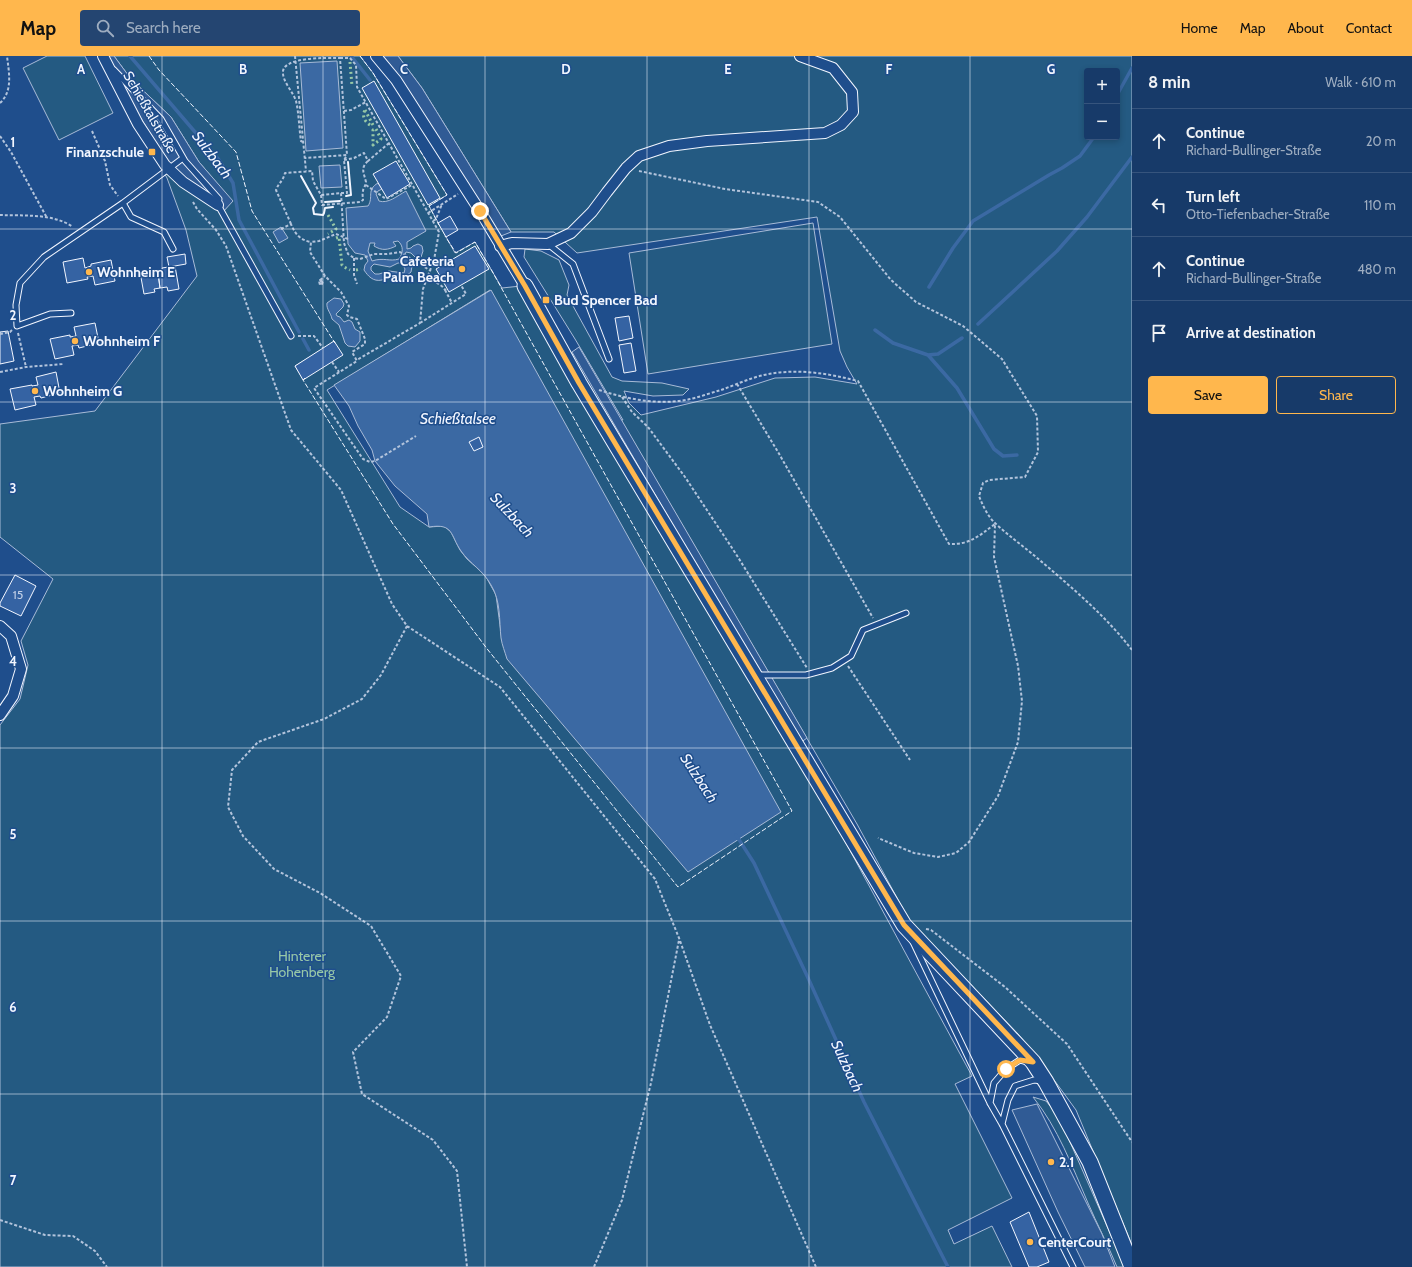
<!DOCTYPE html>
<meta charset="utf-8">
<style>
:root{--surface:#173a69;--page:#244571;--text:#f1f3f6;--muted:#9eadc0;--line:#36547d;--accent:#ffb74d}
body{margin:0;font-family:Cabin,sans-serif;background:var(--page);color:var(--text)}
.controls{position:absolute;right:12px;top:12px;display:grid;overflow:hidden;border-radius:4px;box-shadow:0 2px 6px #0003}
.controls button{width:36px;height:36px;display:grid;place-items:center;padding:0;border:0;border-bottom:1px solid var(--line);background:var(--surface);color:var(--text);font:20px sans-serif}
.stop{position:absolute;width:12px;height:12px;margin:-9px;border:3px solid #ffb74d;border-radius:50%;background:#fff}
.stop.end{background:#ffb74d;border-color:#fff;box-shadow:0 1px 4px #0008}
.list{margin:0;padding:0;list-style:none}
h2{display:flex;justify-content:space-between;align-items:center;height:52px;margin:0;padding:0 16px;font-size:17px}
h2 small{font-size:13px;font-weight:400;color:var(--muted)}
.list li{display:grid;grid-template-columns:26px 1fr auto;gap:12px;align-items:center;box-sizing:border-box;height:64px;padding:0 16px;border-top:1px solid var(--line)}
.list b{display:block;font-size:15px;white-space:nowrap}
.list p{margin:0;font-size:13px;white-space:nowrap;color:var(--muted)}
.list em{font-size:13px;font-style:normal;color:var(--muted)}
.actions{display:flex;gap:8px;padding:12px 16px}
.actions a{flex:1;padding:9px 0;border:1px solid var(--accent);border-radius:4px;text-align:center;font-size:14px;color:var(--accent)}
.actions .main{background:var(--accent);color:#111}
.icon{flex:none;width:22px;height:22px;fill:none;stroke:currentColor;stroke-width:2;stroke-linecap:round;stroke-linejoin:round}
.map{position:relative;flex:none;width:1132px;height:1211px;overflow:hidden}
header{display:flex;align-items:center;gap:24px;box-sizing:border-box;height:56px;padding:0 20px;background:var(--accent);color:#111}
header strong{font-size:19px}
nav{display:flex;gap:22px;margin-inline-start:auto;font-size:14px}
.search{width:280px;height:36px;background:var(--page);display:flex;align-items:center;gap:10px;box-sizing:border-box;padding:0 14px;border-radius:4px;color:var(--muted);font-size:15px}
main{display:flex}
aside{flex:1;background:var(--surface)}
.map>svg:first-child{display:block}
</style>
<header>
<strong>Map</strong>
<div class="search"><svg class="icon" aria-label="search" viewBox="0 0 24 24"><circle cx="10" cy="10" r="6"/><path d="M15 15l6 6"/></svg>Search here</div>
<nav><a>Home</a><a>Map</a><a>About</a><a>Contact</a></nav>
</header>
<main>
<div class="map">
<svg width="1132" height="1211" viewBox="0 0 1132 1211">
<rect width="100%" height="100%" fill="#1f4e8c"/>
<path fill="#245a82" stroke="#a8bbd7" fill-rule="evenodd" d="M47,0h38l28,57 -54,27 -36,-72z
M99,0l123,157 10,-12 -33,-39 -28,-45 -40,-38 -17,-23h246l13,17 74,122 -18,11 26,47 20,-11 27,46 19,-2 319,546 132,244 -17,8 57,114 -64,32 6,14 38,-18 20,41h-1012v-542l20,-26 8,-34 -7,-24 32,-62 -53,-42v-113l95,-13 102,-135 -11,-46 -19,-52zM490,234l12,350 -6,-45 -11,-20 -18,-16 -7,-9 -9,-18 -7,-6 -15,1 -29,-20 -73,-117zM334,286l-31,37 -8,-13z
M398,0h734v1189l-56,-135 -35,-48 -22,-27 -110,-115 -52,-96 -236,-404h2l-48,-81 -51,-82 1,-8 16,2 18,9 10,25 -2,10 45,82 10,4 40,2 27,6 -6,6 -30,1 -29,-5 5,12 12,12 75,-18 59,-19 40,-1 42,7 -10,-17 -7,-16 -23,-134 -240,36 -23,-21h-43l-89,-144zM1087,15h30v66h-30z
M813,167l19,121 -184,30 -19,-121z
M1033,1041l13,4 13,16 66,150h-8c-9,-22 -20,-43 -29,-64 -16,-37 -30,-75 -55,-106z"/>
<path fill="#305b95" stroke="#a8bbd7" d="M105,0h9l17,23 40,38 28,45 34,39 -11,12 -51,-46 -58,-94z
M381,0h17l24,32 89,144 -10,4 -92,-144z
M579,291l228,391 -7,5 -228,-391z
M1037,1048l65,130 13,33h-30l-27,-55 -46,-102z"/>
<path fill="#3b69a3" stroke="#a8bbd7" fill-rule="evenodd" d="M337,5l6,87 -37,3 -6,-88z
M340,109l2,22 -21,1 -2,-22z
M378,127l4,6 -4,2 -2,3 3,7c9,3 18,-5 27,-10l20,40 -19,11v7l4,-1 2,-2 5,-2 4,2 1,5 -2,6h-6l-4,-4 -5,-1 -2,5 5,2 3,7 -1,6c-8,8 -11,2 -20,4 -3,1 -6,3 -9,4 -9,2 -14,-4 -18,-10l1,-5 3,-4 -3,-6 -10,-2 -7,-9 -2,-36 22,-2c6,-9 -2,-16 10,-23zM398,185c6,5 5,12 1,18 -10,3 -15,-2 -27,2l-4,-10 2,-8h5l-1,3c8,5 14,4 22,0l-3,-4zM398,207h4l3,6 -1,4 -15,-2 -10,3h-4l-4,-4v-3l3,-3 16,3z
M281,171l7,11 -9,5 -6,-11z
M491,234l290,522 -93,60 -181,-213c-2,-7 -5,-14 -6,-21 -2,-18 0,-37 -10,-53 -8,-15 -21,-21 -30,-34 -11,-16 -7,-28 -32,-24l-2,-13 -32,-28 -20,-25 -3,-11 -14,-24 -9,-20 -15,-21z
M334,242l7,1 3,5 -1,3 -7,7 1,2 3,1 4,5 5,-2 3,2 3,7 5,3v9l-5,6 -7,-1 -3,-3 -6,-18 -7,-6c-1,-6 -6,-10 -5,-16z"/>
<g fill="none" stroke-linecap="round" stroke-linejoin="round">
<path stroke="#3b69a3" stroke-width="3.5" d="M130,0l89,104 14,23 6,37 60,112
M351,0l19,24
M1117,39l15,-27
M929,231l24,-39 20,-27 76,-46 13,-7 18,-12 14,-19
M978,268l79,-73 30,-34 45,-60
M875,274l18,13 35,12 10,-1 24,-16
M303,283l6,11
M928,299l29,33 37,61 9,7 14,-1
M736,779l18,28 55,117 55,122 84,165"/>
</g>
<path fill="#3563a3" stroke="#f2f6ff" d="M374,25l66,117 -12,7 -66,-117z
M396,105l14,23 -23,14 -14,-24z
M450,160l8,14 -12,7 -8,-14z
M475,190l14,23 -40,23 -13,-23z
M185,198l1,10 -17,3 -2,-10z
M83,202l2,10 6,-2v-2l20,-4 4,21 -20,4 -2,-9 -6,1 1,2 -21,4 -4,-21z
M175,210l4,23 -11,2 -1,-4 -7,1 -2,-15 4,-1v-4z
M153,214v4l5,-1 2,15 -6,1 1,3 -11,2 -4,-22z
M629,260l4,22 -14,3 -4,-23z
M95,267l4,20 -20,5 -1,-3 -6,1 2,9 -19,4 -5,-20 20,-4v2l6,-1 -2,-9z
M8,275l6,30 -14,3v-32z
M334,285l9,14 -40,25 -8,-14z
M631,287l5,28 -12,2 -5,-28z
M56,316l4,21 -19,5 -1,-2 -6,1 2,8 -21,5 -5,-21 22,-4v1l6,-1 -2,-8z
M479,381l4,10 -9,4 -5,-9z
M15,519l21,11 -15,30 -21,-10v-3z
M1029,1156l20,50 -12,5h-8l-19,-45z"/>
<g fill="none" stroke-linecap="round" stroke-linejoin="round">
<defs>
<path id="lane" d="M114,14l47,49 24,42 34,38 -1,6 73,131
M123,147l8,14 33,15 9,17
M548,188l25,20 36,95
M71,257l-21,1 -33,12 -1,-21 4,-22 24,-26 79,-54 60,-45
M758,619h48l26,-7 19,-12 12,-26 43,-17
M913,886l77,161 12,21 71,143
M990,1047l4,-20 12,-14 14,-9 8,2
M1002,1068l6,-24 7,-14 19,-6 8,1"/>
<path id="street" d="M103,0l35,68 27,41 18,17 35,23
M376,0l20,24 84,131 45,75
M500,190l12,-3 36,1 23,-11 21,-21 15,-20 19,-24 13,-12 30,-10 38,-5 118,-8 16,-8 12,-13 -1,-20 -19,-24 -33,-12
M0,570l11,10 10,33 -8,27 -13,19"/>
<path id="secondary" d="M525,230l54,97 325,542 129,137 13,20 44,80 42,105"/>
</defs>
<use href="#lane" stroke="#f2f6ff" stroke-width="7"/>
<use href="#street" stroke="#f2f6ff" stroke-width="12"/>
<use href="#secondary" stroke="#f2f6ff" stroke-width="17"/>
<path stroke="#b3c4dc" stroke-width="2" stroke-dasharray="3 2" stroke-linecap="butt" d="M295,0l11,115
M340,2h10l6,7 1,22 82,145 -5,28 -11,29 -3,34 -63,37
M0,47c13,-12 9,-30 7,-47
M344,55l7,-1 15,-8
M92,75l13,30 5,24 8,11
M0,80l11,16 36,66
M303,86l-2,-1c-2,-13 -2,-27 -5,-40 -3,-9 -12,-18 -13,-27 -3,-18 45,-16 57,-16l7,97 -42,3
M344,104l10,-2 10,-5 4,8 21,-18
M639,115l86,18 93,13 22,15 51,63 25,22 47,24 39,33 35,57 1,36 -13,25 -36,3 -6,3 -4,13c4,10 9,21 17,28 13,12 27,22 40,33 34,29 69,58 96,93
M366,129l20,14 26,-14
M341,137h6l-3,-33 3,-5
M321,139l1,10 38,-3 3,-2c0,-3 -1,-6 0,-9 0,-3 3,-5 3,-9 -2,-9 -6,-14 2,-21
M193,146l4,7 19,21 10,16 65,184 50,60 51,114 15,22 93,61 155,192 24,59 31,87 106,242
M428,157l30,-19
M0,159c23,1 53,-2 73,12
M433,165l3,-2 6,-15
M291,168l-15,-34c3,-8 6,-7 9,-17l27,-2 1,10 8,14 20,-2 3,50 4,11 6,4 6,1 14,-5h13l13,-2 31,19
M281,173l10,-5c4,10 9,16 20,18
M348,183l-12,-5 -17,7 -8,1 -1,10 15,24 16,16 8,14 -2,9 2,2 8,2 8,20v5l-13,8 5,9 -43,27 49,71 7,3 5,-1 41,-25
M354,202v17l3,9
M428,221c5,5 14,7 17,13l2,-2
M321,226v-1l2,1 -3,2v-4h1l2,1 -1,3 -2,1 -1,-4 6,-5
M445,234l7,13
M420,267l46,-29 -5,-9
M18,277l8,34
M0,278l10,-2 2,-2
M298,280h16l9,12
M332,306l7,10
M0,316l26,-5 38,-3
M737,328l41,68 95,166
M599,334c28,9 57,15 87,10 11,-2 24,-7 35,-10 14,-5 29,-12 43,-15 32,-7 62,-2 94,6l91,163c21,1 31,-9 46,-20l-1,33 24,109 4,35 -4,41 -20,54 -29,46 -13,11 -18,4 -24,-4 -36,-15
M622,341l10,15 16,15 37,50 51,77 71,114
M407,570l-26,49 -19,24 -38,20 -66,23 -26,28 -4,37 15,29 31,33 46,24 51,33 30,50 -14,41 -34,35 9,42 71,46 24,31 10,96
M848,610l62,94
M926,873l5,1 74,57 62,57 65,98
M0,1164l45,15 28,1 22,15 12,16
M594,1211l28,-67 29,-117 28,-143"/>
<use href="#lane" stroke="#1f4e8c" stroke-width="5"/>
<use href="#street" stroke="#1f4e8c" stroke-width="10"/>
<use href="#secondary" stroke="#1f4e8c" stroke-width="15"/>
<path stroke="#97c8a6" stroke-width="3" stroke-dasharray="2 3" stroke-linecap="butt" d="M350,6l2,24
M365,54l8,15h-3c-6,-4 -8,-9 -5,-15z
M376,73l5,10 -8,6v-15z
M328,159l8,14 -8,5
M336,182l3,-1 3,28 2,2 6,3
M356,214l5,-1"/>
<path stroke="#f2f6ff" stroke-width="1" stroke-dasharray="5 2" stroke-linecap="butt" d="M149,0l10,14 77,82 16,59 83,132
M360,0l13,17 74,122 -18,11 10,19
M305,322l-2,2 90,144 95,126 190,237 114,-76 -300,-540 -17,-29 -19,11 -11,-17"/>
<path stroke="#f2f6ff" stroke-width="2" d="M301,120l15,27 -3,5 1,6 9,1 1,-2 1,-5 8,-1
M346,140l5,-1 -3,-33
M325,146l15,-1"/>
</g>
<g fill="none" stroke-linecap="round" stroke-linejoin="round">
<path stroke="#ffb74d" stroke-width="5" d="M480,155l45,75 54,97 325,542 129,137 -13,-2 -14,9"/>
</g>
<path fill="none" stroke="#f2f6ff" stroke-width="1" stroke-opacity="0.55" d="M162,0v1211M323,0v1211M485,0v1211M647,0v1211M809,0v1211M970,0v1211M0,173h1132M0,346h1132M0,519h1132M0,692h1132M0,865h1132M0,1038h1132"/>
<g fill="#ffb74d" stroke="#1f4e8c" stroke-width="1.5">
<rect x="148" y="92" width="8" height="8" rx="2"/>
<circle cx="462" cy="213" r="4"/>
<circle cx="89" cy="216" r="4"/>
<rect x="542" y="240" width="8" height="8" rx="2"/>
<circle cx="75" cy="285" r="4"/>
<circle cx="35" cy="335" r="4"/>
<circle cx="1051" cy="1106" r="4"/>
<circle cx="1030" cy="1186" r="4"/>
</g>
<g text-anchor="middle" stroke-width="3" stroke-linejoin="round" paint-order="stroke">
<g font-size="12" fill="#c3d1e8">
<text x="18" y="543">15</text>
</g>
<g font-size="14" fill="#f2f6ff" stroke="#1f4e8c">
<text transform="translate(150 56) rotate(60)" y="5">Schießtalstraße</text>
</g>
<g font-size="14" font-weight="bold" fill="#f2f6ff" stroke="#1f4e8c" text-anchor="start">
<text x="144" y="101" text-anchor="end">Finanzschule</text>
<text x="454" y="210" text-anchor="end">Cafeteria<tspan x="454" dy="16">Palm Beach</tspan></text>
<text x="97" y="221">Wohnheim E</text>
<text x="554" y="249">Bud Spencer Bad</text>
<text x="83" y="290">Wohnheim F</text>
<text x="43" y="340">Wohnheim G</text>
<text x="1059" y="1111">2.1</text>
<text x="1038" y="1191">CenterCourt</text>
</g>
<g font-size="14" fill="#97c8a6" stroke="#1f4e8c">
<text x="302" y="905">Hinterer<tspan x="302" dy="16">Hohenberg</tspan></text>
</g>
<g font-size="15" font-style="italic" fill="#f2f6ff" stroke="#1f4e8c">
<text transform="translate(212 99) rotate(53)" y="5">Sulzbach</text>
<text x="458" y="368">Schießtalsee</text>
<text transform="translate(512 459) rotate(47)" y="5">Sulzbach</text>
<text transform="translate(699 722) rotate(57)" y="5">Sulzbach</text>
<text transform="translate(847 1010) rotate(65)" y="5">Sulzbach</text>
</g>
</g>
<g font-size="13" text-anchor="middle" font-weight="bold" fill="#f2f6ff" stroke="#1f4e8c" stroke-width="3" stroke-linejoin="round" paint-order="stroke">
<text x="81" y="18">A</text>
<text x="243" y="18">B</text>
<text x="404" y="18">C</text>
<text x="566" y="18">D</text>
<text x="728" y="18">E</text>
<text x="889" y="18">F</text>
<text x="1051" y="18">G</text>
<text x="13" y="91">1</text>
<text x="13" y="264">2</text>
<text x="13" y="437">3</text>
<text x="13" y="610">4</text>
<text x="13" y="783">5</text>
<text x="13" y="956">6</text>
<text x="13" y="1129">7</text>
</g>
</svg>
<div class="controls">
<button>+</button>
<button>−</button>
</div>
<div class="stop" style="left:1006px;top:1013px"></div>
<div class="stop end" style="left:480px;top:155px"></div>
</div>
<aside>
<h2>8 min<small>Walk · 610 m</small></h2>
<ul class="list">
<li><svg class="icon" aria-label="ahead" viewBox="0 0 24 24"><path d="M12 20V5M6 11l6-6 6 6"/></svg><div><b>Continue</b><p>Richard-Bullinger-Straße</p></div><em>20 m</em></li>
<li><svg class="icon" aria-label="left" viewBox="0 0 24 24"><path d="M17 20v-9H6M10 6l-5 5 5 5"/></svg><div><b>Turn left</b><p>Otto-Tiefenbacher-Straße</p></div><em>110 m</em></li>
<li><svg class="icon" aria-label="ahead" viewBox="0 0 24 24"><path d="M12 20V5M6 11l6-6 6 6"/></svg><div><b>Continue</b><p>Richard-Bullinger-Straße</p></div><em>480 m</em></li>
<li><svg class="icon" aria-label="arrive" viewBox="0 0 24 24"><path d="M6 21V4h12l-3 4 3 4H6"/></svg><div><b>Arrive at destination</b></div></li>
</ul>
<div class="actions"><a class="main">Save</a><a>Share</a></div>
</aside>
</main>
